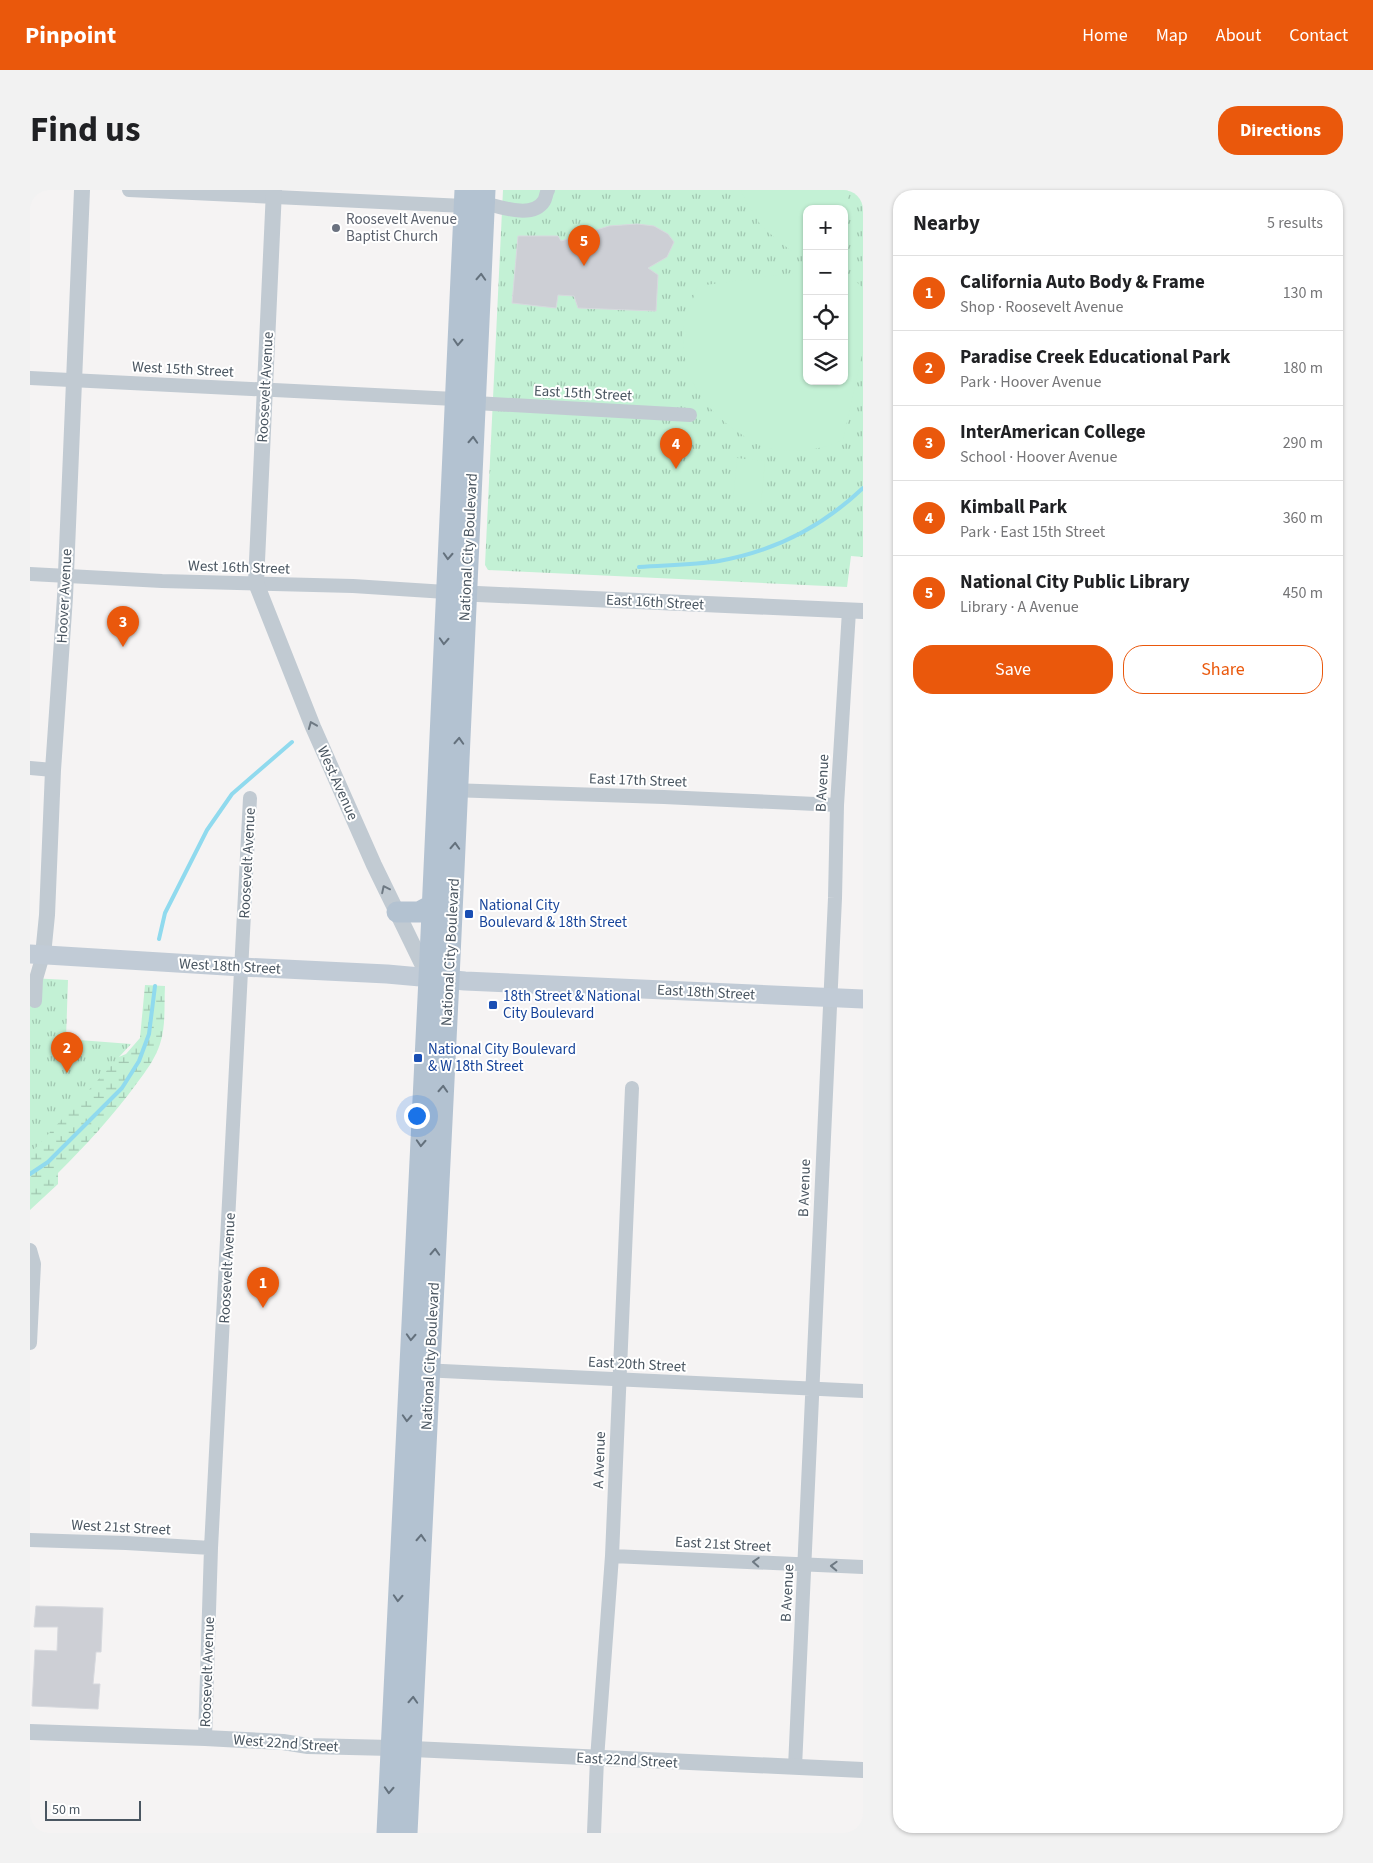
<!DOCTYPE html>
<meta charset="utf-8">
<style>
:root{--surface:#fff;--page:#f2f2f2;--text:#202124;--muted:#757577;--line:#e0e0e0;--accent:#ea580c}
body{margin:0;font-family:"Source Sans 3",sans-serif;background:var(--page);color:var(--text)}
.controls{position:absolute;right:15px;top:15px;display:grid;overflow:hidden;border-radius:10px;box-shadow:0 1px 4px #0004}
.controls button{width:45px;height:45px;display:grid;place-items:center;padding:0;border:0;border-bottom:1px solid var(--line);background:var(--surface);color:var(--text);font:25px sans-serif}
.scale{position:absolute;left:15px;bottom:12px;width:96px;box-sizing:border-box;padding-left:5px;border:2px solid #4a5661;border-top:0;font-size:14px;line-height:18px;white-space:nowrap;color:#4a5661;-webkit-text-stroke:4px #fff;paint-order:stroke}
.you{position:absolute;left:386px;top:925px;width:18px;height:18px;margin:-12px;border:4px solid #fff;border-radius:50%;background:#1a73e8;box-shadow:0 0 0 8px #1a73e833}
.badge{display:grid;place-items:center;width:32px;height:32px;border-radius:50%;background:var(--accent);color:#fff;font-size:16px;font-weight:700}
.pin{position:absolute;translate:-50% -41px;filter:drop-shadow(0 1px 2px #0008)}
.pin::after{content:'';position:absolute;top:26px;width:18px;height:15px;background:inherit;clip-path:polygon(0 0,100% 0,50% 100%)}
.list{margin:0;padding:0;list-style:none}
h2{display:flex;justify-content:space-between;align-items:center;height:65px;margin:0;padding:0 20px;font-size:21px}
h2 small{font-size:16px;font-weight:400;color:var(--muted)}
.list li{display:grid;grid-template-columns:32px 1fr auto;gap:15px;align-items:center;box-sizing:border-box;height:75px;padding:0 20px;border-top:1px solid var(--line)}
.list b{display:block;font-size:19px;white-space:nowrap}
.list p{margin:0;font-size:16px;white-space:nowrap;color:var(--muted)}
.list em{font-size:16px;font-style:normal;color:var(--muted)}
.actions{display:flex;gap:10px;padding:15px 20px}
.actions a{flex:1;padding:11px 0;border:1px solid var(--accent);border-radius:20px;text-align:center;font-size:18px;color:var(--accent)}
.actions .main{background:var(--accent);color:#fff}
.icon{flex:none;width:28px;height:28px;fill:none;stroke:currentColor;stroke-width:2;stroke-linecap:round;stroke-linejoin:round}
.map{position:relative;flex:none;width:833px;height:1643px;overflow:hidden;border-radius:20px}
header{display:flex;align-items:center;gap:30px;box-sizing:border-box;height:70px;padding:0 25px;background:var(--accent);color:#fff}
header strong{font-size:24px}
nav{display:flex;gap:28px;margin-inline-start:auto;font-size:18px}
.intro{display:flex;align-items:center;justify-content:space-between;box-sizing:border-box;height:120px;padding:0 30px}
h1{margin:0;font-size:35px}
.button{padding:12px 22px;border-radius:20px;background:var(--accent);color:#fff;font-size:18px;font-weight:700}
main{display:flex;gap:30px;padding:0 30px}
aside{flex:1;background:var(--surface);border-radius:20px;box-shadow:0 1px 4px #0004}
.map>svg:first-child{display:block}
</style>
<header>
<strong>Pinpoint</strong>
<nav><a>Home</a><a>Map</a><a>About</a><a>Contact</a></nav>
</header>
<div class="intro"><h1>Find us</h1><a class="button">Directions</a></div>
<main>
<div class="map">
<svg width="833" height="1643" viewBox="0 0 833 1643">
<defs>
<pattern id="wetland-marsh" width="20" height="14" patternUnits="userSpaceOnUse" patternTransform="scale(1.25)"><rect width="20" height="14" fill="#c3f1d5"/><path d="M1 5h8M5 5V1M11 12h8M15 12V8" fill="none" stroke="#a0c6b0"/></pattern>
<pattern id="park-tufts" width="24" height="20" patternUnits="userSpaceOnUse" patternTransform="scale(1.25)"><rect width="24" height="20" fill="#c3f1d5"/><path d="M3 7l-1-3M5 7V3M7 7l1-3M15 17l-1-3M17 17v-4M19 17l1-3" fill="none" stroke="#a0c6b0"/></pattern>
</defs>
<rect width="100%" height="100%" fill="#f5f3f3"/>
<path fill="url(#wetland-marsh)" d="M115,795l20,1c-1,19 1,40 -5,58 -5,15 -14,27 -23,39 -24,33 -51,62 -79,90v11l-28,26v-73l79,-76 17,-7 14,-16z"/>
<path fill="url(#park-tufts)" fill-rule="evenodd" d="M473,0h360v367l-12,-1 -4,31 -359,-17 -3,-5zM777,19h37v172h-37z
M0,788l38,2 -2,59 65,5 -101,110z"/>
<path fill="#c3f1d5" d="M711,0h107l-2,67h-2v-48h-37v44l-17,-3 -28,-23 -16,-25z
M763,83l14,1v107h37v-105h6l13,12v62l-20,90c-26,12 -62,16 -89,3 -6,-3 -11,-8 -16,-11 -35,-24 -56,-55 -55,-99 0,-15 10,-33 15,-47z
M707,268l28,3 -4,43 -28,-2z"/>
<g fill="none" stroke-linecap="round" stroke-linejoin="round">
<path stroke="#90daee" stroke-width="4" d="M609,377c27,-2 54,-2 80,-6 56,-10 103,-34 144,-73
M129,749l6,-26 42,-83 25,-36 60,-52
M0,984l18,-12 74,-74 17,-27 10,-27 6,-48"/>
</g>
<path fill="#cdcfd5" stroke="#d7d9de" d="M607,34l17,2 14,8 6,8 -7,15 -19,11 10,7 -2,36 -78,-3 -4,-12 -16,-1 -2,13 -44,-5 6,-67h40l3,5 48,-15z
M6,1416l67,2 -2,44h-5l-3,32h7l-2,25 -66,-3 3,-56 22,1 1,-24h-24z"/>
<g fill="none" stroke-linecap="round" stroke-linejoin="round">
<path stroke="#c1cad2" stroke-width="14" d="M99,0l335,16
M454,13c16,4 49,16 60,-2 2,-3 2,-8 4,-11
M0,188l425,21
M445,213l215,12
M0,384l132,7 191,5 93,6
M0,578l23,2
M420,600l214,7 173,8
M5,811l1,-22 7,-24
M0,1060l4,14 -4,79
M392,1180l441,21
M0,1350l96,3 85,5
M582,1366l251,11
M175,1548l6,-190 39,-750
M765,1577l40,-869 2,-93 12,-194
M564,1643l3,-74 15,-203 20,-468"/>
<path stroke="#c1cad2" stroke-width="16" d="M244,0l-18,393 57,144 61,138 54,111
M426,403l407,18
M13,765l4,-40 6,-145 12,-173 17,-407
M0,1542l175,6 78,4 25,4 83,2 472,22"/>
<path stroke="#c1cbd6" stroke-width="19" d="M0,764l212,13 145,7 78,7 398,18"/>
<path stroke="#b3c2d1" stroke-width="21" d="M367,722h22l13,-7
M357,1643l42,-855 36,-788
M377,1643l42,-854 36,-789"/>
</g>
<defs><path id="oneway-chevron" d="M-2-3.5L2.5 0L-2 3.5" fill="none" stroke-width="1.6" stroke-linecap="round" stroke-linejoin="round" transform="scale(1.25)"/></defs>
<g stroke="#64717d">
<use href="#oneway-chevron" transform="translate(451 87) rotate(-87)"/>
<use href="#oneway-chevron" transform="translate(428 152) rotate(93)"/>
<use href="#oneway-chevron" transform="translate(443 250) rotate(-87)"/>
<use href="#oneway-chevron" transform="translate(418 366) rotate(93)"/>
<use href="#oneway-chevron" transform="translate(414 451) rotate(93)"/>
<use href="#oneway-chevron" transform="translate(429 551) rotate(-87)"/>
<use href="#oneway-chevron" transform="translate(425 656) rotate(-87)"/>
<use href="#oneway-chevron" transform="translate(413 899) rotate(-87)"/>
<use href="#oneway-chevron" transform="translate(391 953) rotate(93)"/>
<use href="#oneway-chevron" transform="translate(405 1062) rotate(-87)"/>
<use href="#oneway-chevron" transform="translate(381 1147) rotate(93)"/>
<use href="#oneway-chevron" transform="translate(377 1228) rotate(93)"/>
<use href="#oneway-chevron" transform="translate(391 1348) rotate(-87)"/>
<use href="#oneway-chevron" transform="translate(368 1408) rotate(93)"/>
<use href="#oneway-chevron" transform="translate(383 1510) rotate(-87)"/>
<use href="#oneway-chevron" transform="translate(359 1600) rotate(93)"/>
</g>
<g stroke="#6e7983">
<use href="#oneway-chevron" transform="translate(282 535) rotate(-112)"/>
<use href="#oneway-chevron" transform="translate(355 699) rotate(-116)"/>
<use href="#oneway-chevron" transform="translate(726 1372) rotate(-177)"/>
<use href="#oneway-chevron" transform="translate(804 1376) rotate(-178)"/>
</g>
<circle fill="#6b7280" stroke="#fff" stroke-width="2" cx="306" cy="38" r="5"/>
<g fill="#1a4fb4" stroke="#fff" stroke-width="2">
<rect x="434" y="719" width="10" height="10" rx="2.5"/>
<rect x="458" y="810" width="10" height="10" rx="2.5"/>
<rect x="383" y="863" width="10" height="10" rx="2.5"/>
</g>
<g text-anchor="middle" stroke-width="4" stroke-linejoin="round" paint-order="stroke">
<g font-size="15" fill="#5b616d" stroke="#fff" text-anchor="start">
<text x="316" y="34">Roosevelt Avenue<tspan x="316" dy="17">Baptist Church</tspan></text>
</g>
<g font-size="15" fill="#4a5661" stroke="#fff">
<text transform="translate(153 179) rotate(3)" y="5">West 15th Street</text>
<text transform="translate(235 197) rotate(-87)" y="5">Roosevelt Avenue</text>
<text transform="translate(553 203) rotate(3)" y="5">East 15th Street</text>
<text transform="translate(438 357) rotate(-87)" y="5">National City Boulevard</text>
<text transform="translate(209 377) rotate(2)" y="5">West 16th Street</text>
<text transform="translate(34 406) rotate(-87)" y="5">Hoover Avenue</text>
<text transform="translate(625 412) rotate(3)" y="5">East 16th Street</text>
<text transform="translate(608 590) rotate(2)" y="5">East 17th Street</text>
<text transform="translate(308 593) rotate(66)" y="5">West Avenue</text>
<text transform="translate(792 593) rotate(-87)" y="5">B Avenue</text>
<text transform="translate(217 673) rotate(-87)" y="5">Roosevelt Avenue</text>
<text transform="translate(420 762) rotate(-87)" y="5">National City Boulevard</text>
<text transform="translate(200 776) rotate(3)" y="5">West 18th Street</text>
<text transform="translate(676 802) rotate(3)" y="5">East 18th Street</text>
<text transform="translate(774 998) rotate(-88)" y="5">B Avenue</text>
<text transform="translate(197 1078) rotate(-87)" y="5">Roosevelt Avenue</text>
<text transform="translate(400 1166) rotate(-87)" y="5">National City Boulevard</text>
<text transform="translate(607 1174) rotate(3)" y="5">East 20th Street</text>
<text transform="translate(569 1270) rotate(-88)" y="5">A Avenue</text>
<text transform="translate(91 1337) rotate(3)" y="5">West 21st Street</text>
<text transform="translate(693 1354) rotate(3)" y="5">East 21st Street</text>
<text transform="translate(757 1403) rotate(-87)" y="5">B Avenue</text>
<text transform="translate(177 1482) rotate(-88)" y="5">Roosevelt Avenue</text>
<text transform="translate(256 1553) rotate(4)" y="5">West 22nd Street</text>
<text transform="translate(597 1570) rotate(3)" y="5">East 22nd Street</text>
</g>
<g font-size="15" fill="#164399" stroke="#fff" text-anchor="start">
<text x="449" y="720">National City<tspan x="449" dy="17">Boulevard &amp; 18th Street</tspan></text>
<text x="473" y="811">18th Street &amp; National<tspan x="473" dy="17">City Boulevard</tspan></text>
<text x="398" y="864">National City Boulevard<tspan x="398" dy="17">&amp; W 18th Street</tspan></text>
</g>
</g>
</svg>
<div class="controls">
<button>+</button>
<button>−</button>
<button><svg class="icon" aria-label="locate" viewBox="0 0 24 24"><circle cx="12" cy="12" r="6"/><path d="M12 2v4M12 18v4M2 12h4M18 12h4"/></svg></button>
<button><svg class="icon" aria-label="layers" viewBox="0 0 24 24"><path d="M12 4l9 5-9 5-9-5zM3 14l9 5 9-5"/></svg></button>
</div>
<div class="scale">50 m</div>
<div class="you"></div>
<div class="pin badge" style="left:233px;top:1118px">1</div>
<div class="pin badge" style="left:37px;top:883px">2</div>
<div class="pin badge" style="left:93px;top:457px">3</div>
<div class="pin badge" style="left:646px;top:279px">4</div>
<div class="pin badge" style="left:554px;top:76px">5</div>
</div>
<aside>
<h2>Nearby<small>5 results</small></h2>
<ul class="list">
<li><span class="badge">1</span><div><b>California Auto Body &amp; Frame</b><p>Shop · Roosevelt Avenue</p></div><em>130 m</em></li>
<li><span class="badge">2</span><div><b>Paradise Creek Educational Park</b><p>Park · Hoover Avenue</p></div><em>180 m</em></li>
<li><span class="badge">3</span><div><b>InterAmerican College</b><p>School · Hoover Avenue</p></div><em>290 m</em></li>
<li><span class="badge">4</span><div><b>Kimball Park</b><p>Park · East 15th Street</p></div><em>360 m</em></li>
<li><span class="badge">5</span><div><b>National City Public Library</b><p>Library · A Avenue</p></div><em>450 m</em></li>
</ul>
<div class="actions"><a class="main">Save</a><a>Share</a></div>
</aside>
</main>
